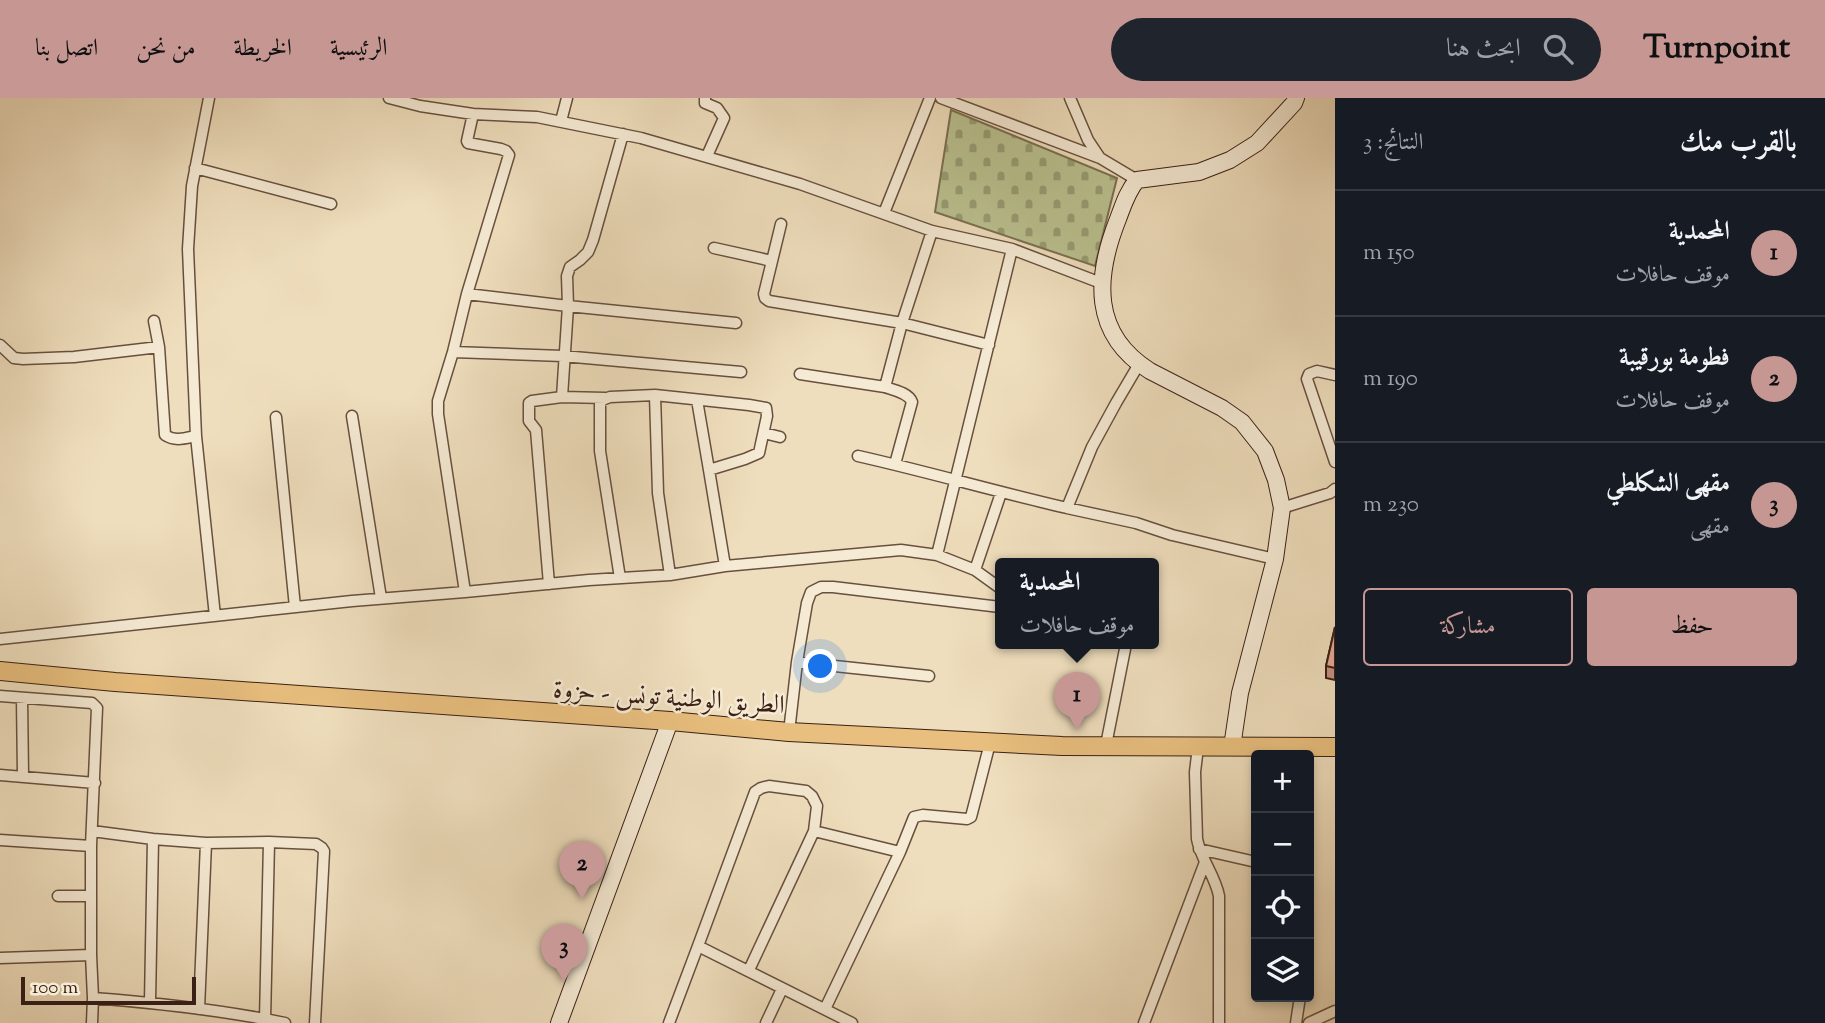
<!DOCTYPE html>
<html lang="ar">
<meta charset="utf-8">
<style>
:root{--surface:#171b24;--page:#20242c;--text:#f1f3f6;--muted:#9ea1a6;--line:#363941;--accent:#c59692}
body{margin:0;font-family:"Sorts Mill Goudy",Amiri,serif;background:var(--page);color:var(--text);direction:rtl}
.controls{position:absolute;right:21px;bottom:21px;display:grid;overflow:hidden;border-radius:7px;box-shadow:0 4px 10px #0003}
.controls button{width:63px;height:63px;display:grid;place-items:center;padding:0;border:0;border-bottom:2px solid var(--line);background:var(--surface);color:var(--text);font:35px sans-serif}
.scale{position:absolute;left:21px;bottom:18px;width:175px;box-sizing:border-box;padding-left:7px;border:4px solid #3b2015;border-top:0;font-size:19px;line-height:24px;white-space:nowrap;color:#3b2015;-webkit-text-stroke:5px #f5ead4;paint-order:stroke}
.you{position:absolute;left:821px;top:569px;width:24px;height:24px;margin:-18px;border:5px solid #fff;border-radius:50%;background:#1a73e8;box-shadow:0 0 0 10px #1a73e833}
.badge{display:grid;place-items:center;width:46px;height:46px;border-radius:50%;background:var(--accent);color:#111;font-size:23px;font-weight:700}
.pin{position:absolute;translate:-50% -58px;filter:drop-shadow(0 2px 4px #0008)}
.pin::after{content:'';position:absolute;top:37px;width:24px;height:21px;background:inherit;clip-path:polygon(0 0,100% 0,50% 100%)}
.popup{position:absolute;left:995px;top:460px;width:164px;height:91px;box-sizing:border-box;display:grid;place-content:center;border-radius:7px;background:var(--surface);filter:drop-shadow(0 2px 5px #0005);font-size:23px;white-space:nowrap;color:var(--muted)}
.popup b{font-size:26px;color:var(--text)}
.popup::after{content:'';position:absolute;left:50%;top:100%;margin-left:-14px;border:14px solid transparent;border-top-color:var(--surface)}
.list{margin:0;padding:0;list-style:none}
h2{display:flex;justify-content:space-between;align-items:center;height:91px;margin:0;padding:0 28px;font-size:30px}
h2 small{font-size:23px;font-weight:400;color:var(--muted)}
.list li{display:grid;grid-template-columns:46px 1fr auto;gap:21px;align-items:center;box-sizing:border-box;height:126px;padding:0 28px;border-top:2px solid var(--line)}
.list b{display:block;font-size:26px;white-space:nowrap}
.list p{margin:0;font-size:23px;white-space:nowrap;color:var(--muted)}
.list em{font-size:23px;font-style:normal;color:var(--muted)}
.actions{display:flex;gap:14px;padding:21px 28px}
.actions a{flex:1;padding:16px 0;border:2px solid var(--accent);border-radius:7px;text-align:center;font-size:24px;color:var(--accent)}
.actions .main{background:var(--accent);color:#111}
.icon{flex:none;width:38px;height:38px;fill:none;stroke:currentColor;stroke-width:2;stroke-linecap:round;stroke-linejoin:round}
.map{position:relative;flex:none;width:1335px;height:925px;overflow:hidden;direction:ltr}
header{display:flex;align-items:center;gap:42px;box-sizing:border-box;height:98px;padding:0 35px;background:var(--accent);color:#111}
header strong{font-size:33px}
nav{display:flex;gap:38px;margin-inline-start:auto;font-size:24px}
.search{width:490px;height:63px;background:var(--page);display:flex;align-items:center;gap:18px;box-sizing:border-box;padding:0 24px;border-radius:38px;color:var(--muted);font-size:26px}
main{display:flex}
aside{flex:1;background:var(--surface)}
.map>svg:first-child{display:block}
</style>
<header>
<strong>Turnpoint</strong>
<div class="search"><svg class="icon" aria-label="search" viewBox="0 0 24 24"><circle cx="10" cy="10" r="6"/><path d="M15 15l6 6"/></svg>ابحث هنا</div>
<nav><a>الرئيسية</a><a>الخريطة</a><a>من نحن</a><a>اتصل بنا</a></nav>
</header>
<main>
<aside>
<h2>بالقرب منك<small>النتائج: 3</small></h2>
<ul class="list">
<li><span class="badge">1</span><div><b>المحمدية</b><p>موقف حافلات</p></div><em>150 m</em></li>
<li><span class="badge">2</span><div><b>فطومة بورقيبة</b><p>موقف حافلات</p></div><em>190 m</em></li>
<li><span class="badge">3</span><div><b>مقهى الشكلطي</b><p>مقهى</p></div><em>230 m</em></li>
</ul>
<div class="actions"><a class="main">حفظ</a><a>مشاركة</a></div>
</aside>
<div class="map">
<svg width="1335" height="925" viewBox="0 0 1335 925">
<defs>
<pattern id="cemetery-stones" width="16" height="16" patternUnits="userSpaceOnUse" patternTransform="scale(1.75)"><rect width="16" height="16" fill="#bac190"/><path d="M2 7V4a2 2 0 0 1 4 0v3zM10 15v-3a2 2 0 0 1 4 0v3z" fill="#989c74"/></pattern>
</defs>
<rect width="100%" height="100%" fill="#efdebd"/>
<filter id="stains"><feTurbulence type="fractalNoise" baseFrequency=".00286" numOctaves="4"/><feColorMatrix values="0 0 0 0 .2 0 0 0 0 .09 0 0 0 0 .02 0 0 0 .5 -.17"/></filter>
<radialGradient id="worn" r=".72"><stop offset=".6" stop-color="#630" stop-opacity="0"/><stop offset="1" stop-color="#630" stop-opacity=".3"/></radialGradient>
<path fill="url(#cemetery-stones)" stroke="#7a7052" stroke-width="2" d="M951,12l166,68 -22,88 -160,-54z"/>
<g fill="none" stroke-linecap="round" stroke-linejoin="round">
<defs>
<path id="street" d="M389,0l31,8 53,8 64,3 104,21 159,46 132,47 80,18 89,34
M705,0v5l12,5 7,10 -17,38
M941,0l159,60
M1070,0l18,42 12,18 37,22
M561,23l6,-23
M623,36l-30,106 -5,12 -8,8 -10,7 -3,9 1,30 168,17
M195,70l136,36
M884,115l46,-115
M781,126l-17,70 1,4 4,3 133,22 87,22
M714,150l58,13
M467,196l101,12 -6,91 -30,4 -3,2v18l7,9 13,154
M154,223l5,26 6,88c10,7 21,3 31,1l19,180
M0,247l14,13 9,1 51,-2 85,-10
M453,254l110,4 178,16
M800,276l85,13
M1335,277l-18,-4 -8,3 -2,5 28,83
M655,297l3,98 12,82
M562,299l43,1
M697,302l12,70
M352,318l29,182
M276,319l19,190
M764,335l16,4
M196,338l-8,-187 4,-63 17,-88
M858,358c71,16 139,36 209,52l25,-61 24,-44 23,-39
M895,366l17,-62c-3,-9 -18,-12 -27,-15l17,-64 30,-92
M1067,410l69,15 36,12 103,24
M1282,410l48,-15 5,-4
M937,457l75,-306
M975,472l26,-77
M620,480l-20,-127v-47l2,-4 8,-3 45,-2 94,10 17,3 1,8 -8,37 -14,6 -36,11 16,96
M465,494l-27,-178v-13l15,-49 14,-58 42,-139 -3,-4 -5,-2 -33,-6 -1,-2 6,-27
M0,541l352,-38 113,-9 124,-12 81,-5 55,-9 176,-16 36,5 38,15 25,18
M797,564l132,14
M0,598l92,7 5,5 -6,138v109l2,43 -1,25
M22,600l1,78
M789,634l8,-70 10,-59 4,-11 10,-5h12l167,20
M1106,647l20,-101
M1198,649l-3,25 2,67c4,21 18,36 22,57v127
M0,677l95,8
M92,733l61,8 53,4 63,-1 47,2 6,4 2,3 -9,172
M0,742l91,6
M1199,751l57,13
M58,798h33
M0,860l91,-3
M749,872l65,-139
M93,900c65,5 129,12 192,25
M150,904l3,-163
M199,911l7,-166
M825,911l75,-157
M265,922l4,-178
M669,925l29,-77
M766,925l16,-34
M852,925l-154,-77 57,-154 6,-4 8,-2 37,5 6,5 5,10 -3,25 86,21 14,-35 9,-2 44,4 4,-2 19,-74
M1144,925l61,-161
M1296,925l4,-26
M1309,925l26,-12"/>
<path id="secondary" d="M1232,649l8,-54 35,-134 7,-51 -6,-28 -11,-29 -23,-29 -20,-14 -72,-37c-59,-37 -55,-94 -32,-152 5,-13 9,-27 19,-39l62,-8 31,-12 27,-17 37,-40 2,-5
M559,925l111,-302"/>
<path id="primary" d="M0,573l115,11 555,39 119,11 273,14 273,1"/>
</defs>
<use href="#street" stroke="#68503f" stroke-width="13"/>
<use href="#secondary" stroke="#3b2015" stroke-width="18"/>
<use href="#primary" stroke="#3b2015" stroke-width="20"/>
<use href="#street" stroke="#f5ead4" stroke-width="10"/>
<use href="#secondary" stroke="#f5ead4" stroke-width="16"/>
<use href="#primary" stroke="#e8bf7e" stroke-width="18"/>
</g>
<path fill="#c59182" stroke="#3b2015" stroke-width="2" d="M1335,529v53l-9,-2v-12z"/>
<path fill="#e5a997" stroke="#3b2015" stroke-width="2" d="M1335,529v41l-9,-2z"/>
<g text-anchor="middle" stroke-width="5" stroke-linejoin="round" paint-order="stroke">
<g font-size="26" fill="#3b2015" stroke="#f5ead4">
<text transform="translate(669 598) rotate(4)" y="9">الطريق الوطنية تونس - حزوة</text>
</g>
</g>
<rect width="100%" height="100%" filter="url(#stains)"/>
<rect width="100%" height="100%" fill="url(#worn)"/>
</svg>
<div class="controls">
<button>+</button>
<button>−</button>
<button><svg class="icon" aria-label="locate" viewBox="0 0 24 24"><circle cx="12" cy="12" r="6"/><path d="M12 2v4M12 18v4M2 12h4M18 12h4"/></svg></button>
<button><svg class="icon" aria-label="layers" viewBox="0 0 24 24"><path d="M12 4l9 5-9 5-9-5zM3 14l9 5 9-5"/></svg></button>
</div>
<div class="scale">100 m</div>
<div class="you"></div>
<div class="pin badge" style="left:1077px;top:632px">1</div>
<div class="popup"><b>المحمدية</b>موقف حافلات</div>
<div class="pin badge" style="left:582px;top:801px">2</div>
<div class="pin badge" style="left:564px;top:884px">3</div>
</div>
</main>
